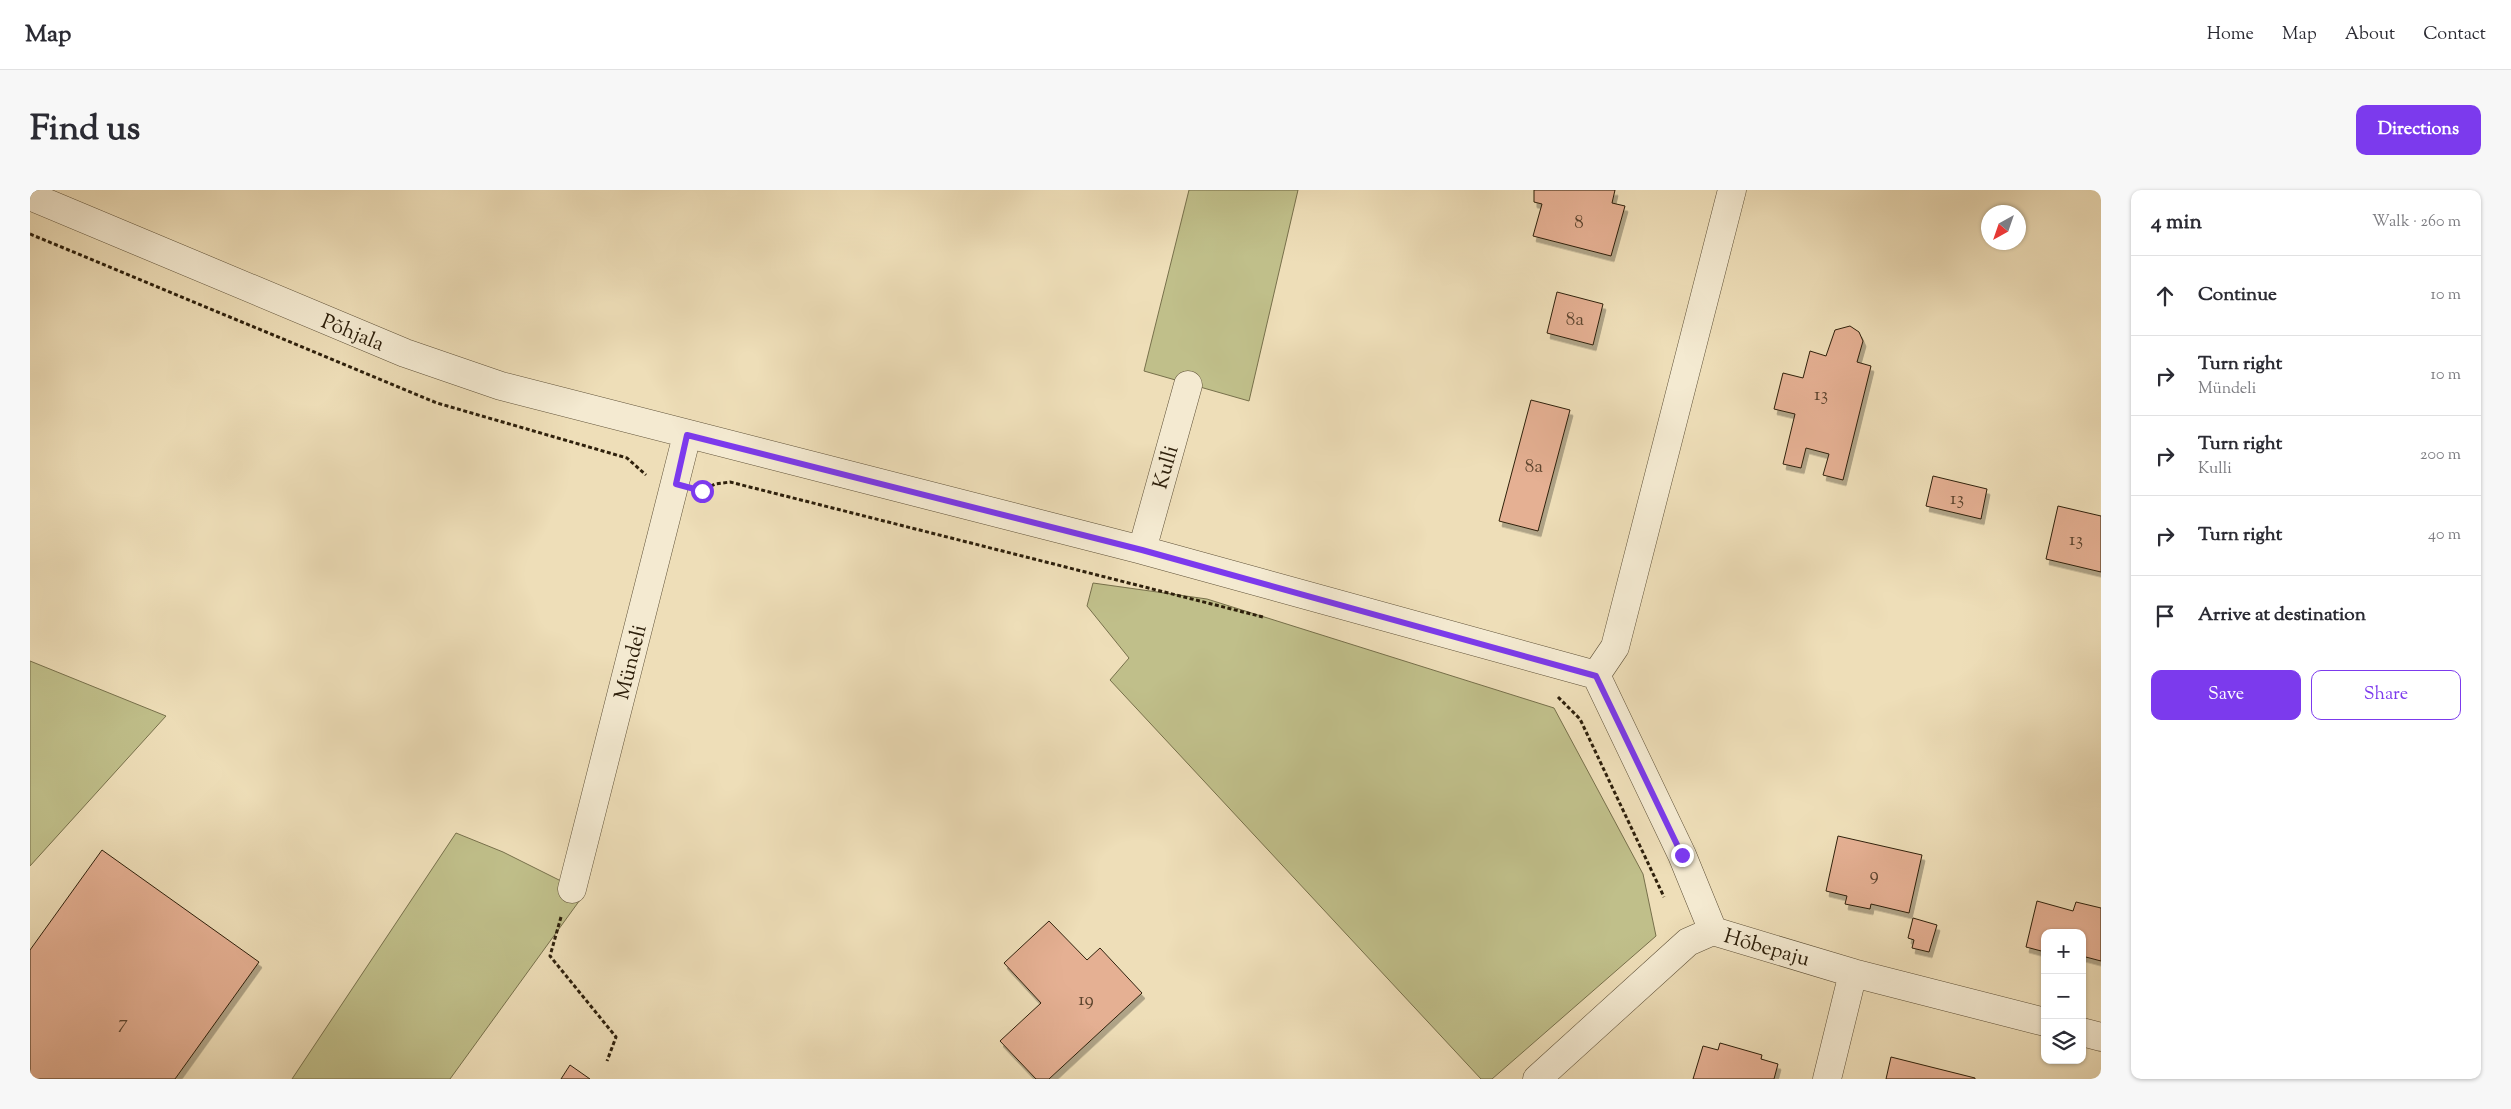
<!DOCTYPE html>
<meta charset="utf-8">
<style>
:root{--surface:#fff;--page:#f7f7f7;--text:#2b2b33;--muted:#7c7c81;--line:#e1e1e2;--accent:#7c3aed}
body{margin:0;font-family:"Sorts Mill Goudy",serif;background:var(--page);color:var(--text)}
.controls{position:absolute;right:15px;bottom:15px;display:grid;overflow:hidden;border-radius:10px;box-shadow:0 1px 4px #0004}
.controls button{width:45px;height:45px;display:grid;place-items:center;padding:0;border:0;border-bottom:1px solid var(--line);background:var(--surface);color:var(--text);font:25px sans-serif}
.compass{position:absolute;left:1951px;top:15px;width:45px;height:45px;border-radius:50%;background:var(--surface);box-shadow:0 1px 4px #0004;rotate:220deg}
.stop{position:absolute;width:15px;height:15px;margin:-11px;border:4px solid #7c3aed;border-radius:50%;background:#fff}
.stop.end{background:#7c3aed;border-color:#fff;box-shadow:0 1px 5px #0008}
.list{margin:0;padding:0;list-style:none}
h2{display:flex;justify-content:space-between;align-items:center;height:65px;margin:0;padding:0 20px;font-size:21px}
h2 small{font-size:16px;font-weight:400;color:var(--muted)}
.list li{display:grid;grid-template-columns:32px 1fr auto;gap:15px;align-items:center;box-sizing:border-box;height:80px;padding:0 20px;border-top:1px solid var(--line)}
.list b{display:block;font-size:19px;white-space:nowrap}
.list p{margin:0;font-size:16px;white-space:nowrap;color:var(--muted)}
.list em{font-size:16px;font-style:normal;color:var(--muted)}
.actions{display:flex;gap:10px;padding:15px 20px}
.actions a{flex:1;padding:11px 0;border:1px solid var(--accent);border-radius:10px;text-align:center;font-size:18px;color:var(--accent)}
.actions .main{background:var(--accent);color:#fff}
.icon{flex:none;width:28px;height:28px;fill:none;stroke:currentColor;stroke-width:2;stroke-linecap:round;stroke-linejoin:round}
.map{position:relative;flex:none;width:2071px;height:889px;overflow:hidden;border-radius:10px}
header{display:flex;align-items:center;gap:30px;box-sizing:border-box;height:70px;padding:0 25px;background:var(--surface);border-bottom:1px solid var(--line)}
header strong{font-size:24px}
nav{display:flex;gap:28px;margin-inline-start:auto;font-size:18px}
.intro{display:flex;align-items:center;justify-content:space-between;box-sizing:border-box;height:120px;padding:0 30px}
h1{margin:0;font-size:35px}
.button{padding:12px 22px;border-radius:10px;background:var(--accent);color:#fff;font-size:18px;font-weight:700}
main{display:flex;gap:30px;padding:0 30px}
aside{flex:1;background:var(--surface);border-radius:10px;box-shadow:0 1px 4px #0004}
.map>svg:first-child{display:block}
</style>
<header>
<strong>Map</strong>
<nav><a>Home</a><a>Map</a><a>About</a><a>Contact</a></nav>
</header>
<div class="intro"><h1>Find us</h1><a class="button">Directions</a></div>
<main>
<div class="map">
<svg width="2071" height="889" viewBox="0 0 2071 889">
<defs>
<filter id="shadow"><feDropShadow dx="3" dy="5.5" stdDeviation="0" flood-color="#0004"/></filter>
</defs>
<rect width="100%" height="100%" fill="#eedeb8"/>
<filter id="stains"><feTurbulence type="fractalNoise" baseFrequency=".004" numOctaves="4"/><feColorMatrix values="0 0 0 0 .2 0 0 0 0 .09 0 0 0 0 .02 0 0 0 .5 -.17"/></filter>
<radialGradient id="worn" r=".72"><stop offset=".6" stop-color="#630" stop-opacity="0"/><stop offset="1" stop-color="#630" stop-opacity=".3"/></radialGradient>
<path fill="#c0bf8a" stroke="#77704b" d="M1159,0h109l-49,211 -105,-30z
M1063,393l114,16 347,109 89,166 13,62 -164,143h-11l-371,-399 19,-22 -42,-52z
M0,471l136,55 -136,150z
M426,643l47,19 82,41 -135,186h-158z"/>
<path fill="#e5b093" stroke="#2e200c" filter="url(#shadow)" d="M1504,0h81l-3,13 13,3 -14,50 -78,-20 9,-32 -8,-2z
M1527,102l46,12 -10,41 -46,-12z
M1820,136l9,6 4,9 -6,21 14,4 -28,114 -20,-5 6,-21 -23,-6 -5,20 -18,-4 12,-50 -21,-5 9,-36 20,5 7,-27 16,5 9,-26z
M1501,210l39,10 -32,121 -39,-10z
M1903,286l54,13 -6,30 -55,-13z
M2028,316l43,10v56l-55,-13z
M1808,646l84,19 -13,58 -38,-9 -1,5 -25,-5 2,-8 -21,-5z
M72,660l157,112 -84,117h-145v-129z
M2007,711l36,10 3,-9 25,6v53l-19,-5v-23h-37v19l-19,-5z
M1883,728l24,7 -8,27 -17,-4 2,-8 -6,-2z
M1019,731l38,39 13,-12 42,45 -93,86h-13l-36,-38 41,-38 -37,-40z
M1690,853l42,12 -1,4 17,5 -4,15h-81l10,-33 15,4z
M1861,867l84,21v1h-89z
M540,875l20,14h-29z"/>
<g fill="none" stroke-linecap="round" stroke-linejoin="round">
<defs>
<path id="minor" d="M0,6l375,157 96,33 641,164
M1158,195l-46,165 454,125
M542,699l115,-454
M1683,741l-31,-76 -86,-180 19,-28 117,-457
M2052,842l19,5
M1507,889l151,-137 25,-11 140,42 192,49
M1797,889l26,-106"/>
</defs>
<use href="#minor" stroke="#5e5037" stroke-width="29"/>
<path stroke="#2e200c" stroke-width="3" stroke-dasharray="4 2.5" stroke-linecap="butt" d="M0,44l407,169 190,55 19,17
M675,299l10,-5 15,-2 533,135
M1528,507l22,22 84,178
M531,727l-11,39 66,81 -9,24"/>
<use href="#minor" stroke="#f4ead1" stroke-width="28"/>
</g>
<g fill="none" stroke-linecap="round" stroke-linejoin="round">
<path stroke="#7c3aed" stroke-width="6" d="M672,301l-26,-7 11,-49 455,115 454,126 86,179"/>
</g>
<g text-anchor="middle" stroke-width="4" stroke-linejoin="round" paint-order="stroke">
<g font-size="19" fill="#5c442e">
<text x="1549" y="38">8</text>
<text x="1545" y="135">8a</text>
<text x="1791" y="210">13</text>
<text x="1504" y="282">8a</text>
<text x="1927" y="314">13</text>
<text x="2046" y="355">13</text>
<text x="1844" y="690">9</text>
<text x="1056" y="815">19</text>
<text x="93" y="838">7</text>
</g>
<g font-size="21" fill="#2e200c" stroke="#f4ead1">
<text transform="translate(323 142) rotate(22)" y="7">Põhjala</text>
<text transform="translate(1135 277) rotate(-74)" y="7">Kulli</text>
<text transform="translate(600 472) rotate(-76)" y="7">Mündeli</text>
<text transform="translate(1737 757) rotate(16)" y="7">Hõbepaju</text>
</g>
</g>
<rect width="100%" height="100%" filter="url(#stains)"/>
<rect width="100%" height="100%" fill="url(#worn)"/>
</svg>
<div class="controls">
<button>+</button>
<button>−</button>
<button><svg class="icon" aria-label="layers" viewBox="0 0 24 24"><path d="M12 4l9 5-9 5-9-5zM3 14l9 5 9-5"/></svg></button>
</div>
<svg class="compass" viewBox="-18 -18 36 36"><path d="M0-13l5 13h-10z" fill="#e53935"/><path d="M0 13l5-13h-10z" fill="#7c7c81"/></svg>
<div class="stop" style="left:672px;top:301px"></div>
<div class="stop end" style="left:1652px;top:665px"></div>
</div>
<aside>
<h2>4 min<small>Walk · 260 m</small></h2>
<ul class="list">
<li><svg class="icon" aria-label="ahead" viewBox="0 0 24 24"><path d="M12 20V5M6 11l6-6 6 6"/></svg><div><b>Continue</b></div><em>10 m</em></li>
<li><svg class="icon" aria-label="right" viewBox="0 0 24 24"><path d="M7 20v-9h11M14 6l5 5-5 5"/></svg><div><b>Turn right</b><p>Mündeli</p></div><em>10 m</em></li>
<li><svg class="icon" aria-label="right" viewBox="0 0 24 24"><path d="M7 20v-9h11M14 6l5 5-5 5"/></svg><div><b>Turn right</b><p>Kulli</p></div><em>200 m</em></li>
<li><svg class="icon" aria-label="right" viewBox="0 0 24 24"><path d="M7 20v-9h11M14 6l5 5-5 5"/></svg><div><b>Turn right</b></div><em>40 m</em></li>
<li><svg class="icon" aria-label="arrive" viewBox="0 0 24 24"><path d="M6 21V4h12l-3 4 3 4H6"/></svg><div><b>Arrive at destination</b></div></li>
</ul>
<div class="actions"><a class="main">Save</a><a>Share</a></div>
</aside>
</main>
